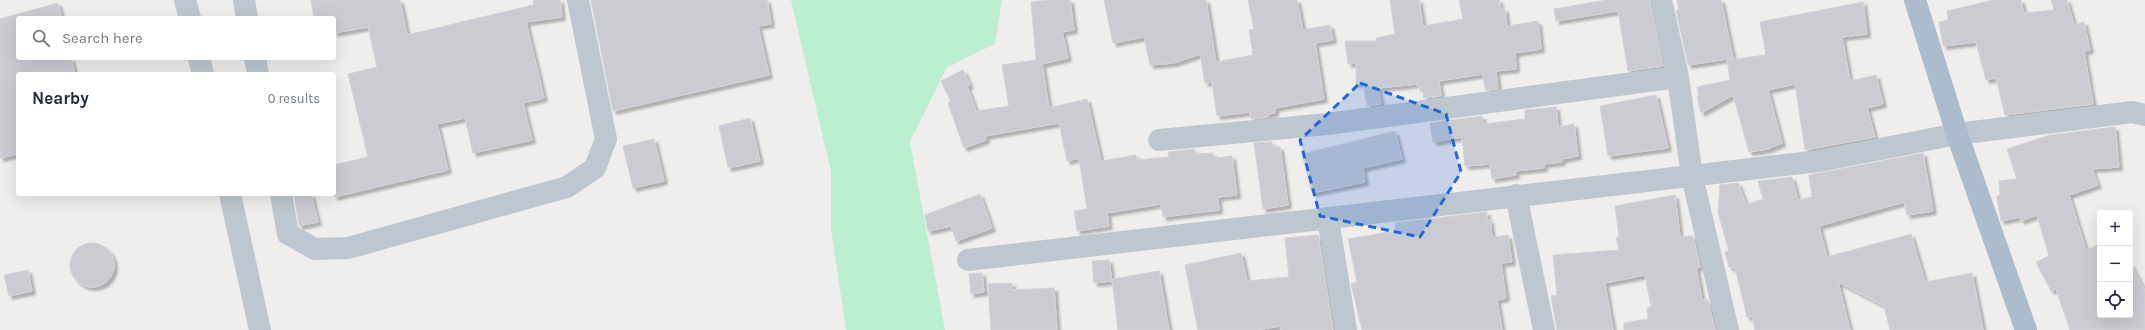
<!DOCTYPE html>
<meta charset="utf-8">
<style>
:root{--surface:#fff;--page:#f6f6f7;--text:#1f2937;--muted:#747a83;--line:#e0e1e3}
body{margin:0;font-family:Karla,sans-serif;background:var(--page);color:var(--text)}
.controls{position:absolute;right:12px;bottom:12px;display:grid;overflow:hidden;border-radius:4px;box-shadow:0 4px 16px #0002}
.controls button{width:36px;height:36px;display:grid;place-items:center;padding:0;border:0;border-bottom:1px solid var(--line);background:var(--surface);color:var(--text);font:20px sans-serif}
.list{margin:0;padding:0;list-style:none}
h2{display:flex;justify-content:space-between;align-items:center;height:52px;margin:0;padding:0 16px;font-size:17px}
h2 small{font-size:13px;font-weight:400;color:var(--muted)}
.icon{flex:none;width:22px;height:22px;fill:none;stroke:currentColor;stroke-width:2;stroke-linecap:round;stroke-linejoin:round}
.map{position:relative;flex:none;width:2145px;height:330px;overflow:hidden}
.search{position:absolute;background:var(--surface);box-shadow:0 4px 16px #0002;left:16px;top:16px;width:320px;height:44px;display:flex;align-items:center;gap:10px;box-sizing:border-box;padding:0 14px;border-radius:4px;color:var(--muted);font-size:15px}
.panel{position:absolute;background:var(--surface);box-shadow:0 4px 16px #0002;left:16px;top:72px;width:320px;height:124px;border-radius:4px}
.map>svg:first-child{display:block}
</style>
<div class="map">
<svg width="2145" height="330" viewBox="0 0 2145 330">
<defs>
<filter id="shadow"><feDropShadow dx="3.5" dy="3.5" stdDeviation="1" flood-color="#0004"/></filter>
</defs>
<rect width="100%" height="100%" fill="#f0eded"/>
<path fill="#bceed1" d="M791,0h211l-7,44 -48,23 -37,75 35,188h-99l-15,-102v-56z"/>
<path fill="#caccd2" stroke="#d1d3d9" filter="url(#shadow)" d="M311,0h89l7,35 126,-30 1,-5h26l2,17 -36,5 18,76 -21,5 9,37 -59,13 -8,-35 -28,6 11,46 -114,27v-32l34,-8 -20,-83 29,-7 -9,-40 -34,6v-15h-20z
M591,0h176l4,24 -13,2 11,49 -156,36z
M1050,0h20l4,30 -12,2 6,26 -26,6 7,44 38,-9 14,62 35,-6 1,5 32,-3 -1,-5 26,-3 1,5 18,-1 1,5 18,-2 5,39 -19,2 1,13 -56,7 -2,-13 -54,9 2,13 -32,5 -3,-20 13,-2 -8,-51 -12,3 -8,-38 -74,13 1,4 -22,8 -16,-45 3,-1 -10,-21 22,-11 7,15 -3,1 9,25 33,-5 -7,-41 34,-5 -5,-58z
M1104,0h102l10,62 37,-7 -4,-25 5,-1 -6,-29h49l6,30 27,-5 3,15 -18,3 9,56 -49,9v5l-7,1v3l-17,2 -1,-7 -33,4 -5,-34 -7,1 -5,-29 -26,9 -24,2 -6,-28 -31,6z
M1390,0h29l4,26 40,-7 -4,-19h40l2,9h4l2,17 31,-5 3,28 -26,4 1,16 -20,2 2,18 -13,1 -2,-16 -44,7 2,15 -17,2 -2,-11 -4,1 -1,-4 -39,4 3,16 -14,2 -4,-23 -7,1v-21l-8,1 -3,-23h31v-3l19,-4z
M1607,0h42l14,66 -35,5 -10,-60 -62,10 -2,-12z
M1677,0h44l12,58 -45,7 -12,-55h3z
M1993,0h28l3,13 30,-3 -3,-10h16l7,25 10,-3 6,28 -6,1 9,53 -88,11 -9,-37 -10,2 -10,-38 -33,4 -4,-24 9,-2 -1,-9z
M1863,2l4,32 -25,3 8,44 26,-6 7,29 -16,4 8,29 -70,13 -10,-66 -27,6 14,53 -14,6 -19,3 -16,-57 -32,18 -4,-16 2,-1 -2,-9 33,-7 -3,-20 39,-5 -6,-33z
M58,3l4,15h-43l-1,-4z
M18,14v44h53l4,16h-57v80l-18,4v-139z
M1656,95l12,53 -60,8 -8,-50z
M1556,107l2,20 16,-3 4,32 -16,3v3l-18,2v4l-29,3 1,4 -24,4 -2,-15 -25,2 -3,-29 -29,5 -3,-19 52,-7 1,8 42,-5v-9z
M750,118l10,43 -32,7 -9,-42z
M2115,127l4,40 -27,2 6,16 -29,10 17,55 14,-6v71h30v-52l15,28v39h-75l-14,-41 -5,2 -15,-29 13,-6 -12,-41 -16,6 -1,-4 -19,4 -4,-25 3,-1 -1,-14 18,-2 -10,-30 43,-14z
M1395,131l7,28 -39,9 2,14 -53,11 -10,-39z
M654,139l10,42 -31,7 -10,-42z
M1272,142v5h8l8,58 -25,4 -9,-66z
M1923,153l10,58 -26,4 -3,-13 -85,24 8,31 84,-23 14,48 47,-9 11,57h-93l-6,-24 -46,-24 12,48h-95l-3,-14 -5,1 -12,-49 -6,-1 -4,-15 4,-1 -11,-38 2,-28 18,-2 8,22 17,-6 -5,-18 34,-4 6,23 14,-3 -3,-22z
M294,194h17l7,28 -19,4z
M980,194l12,34 -36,13 -5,-15 -23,5 -3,-16z
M1675,195l5,42 13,-1 7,31h-4l6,33h6l7,30h-91v-7l24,-4 -1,-11 4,-1 -6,-32 -40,8 8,47h-56l-6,-34 6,-1 -4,-40 66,-5 -3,-13h3l-4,-31z
M1487,212v8h3l2,17 16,-2 4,27 -11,1 5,35 -9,2 5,30h-140l-11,-46 6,-2 -9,-43 47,-8v-8z
M1318,235l15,95h-52l-1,-4 -24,4h-58l-13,-65 56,-12 6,28 42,-4 -4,-39z
M70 265a22 22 0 1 1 44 0a22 22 0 1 1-44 0Z
M1109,260l3,21 -18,2 -2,-22z
M28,270l4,21 -23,5 -5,-21z
M1159,271l10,59h-51l-6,-51z
M982,273l2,19 -13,2 -2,-20z
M1012,283v7l42,-2 3,42h-66l-3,-46z"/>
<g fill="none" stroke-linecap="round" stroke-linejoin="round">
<path stroke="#bec7cf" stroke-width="22" d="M185,0l5,18
M244,0l3,18
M1661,0l17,77 14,99 36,154
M199,58l4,16
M255,58l3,16
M1159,140l168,-16 351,-47
M230,194l30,136
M281,194l7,40 27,15 33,-1 219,-61 28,-19 11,-29 -28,-139
M1516,195l28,135
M1328,219l18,111
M968,260l851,-99 138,-27 175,-22 13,3"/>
<path stroke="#adbccc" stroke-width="22" d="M1915,0l42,134 69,196"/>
</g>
<path fill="#1c68dc" fill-opacity="0.2" stroke="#1c68dc" stroke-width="3" stroke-dasharray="8 5" stroke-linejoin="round" d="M1360,83l86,31 15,58 -41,65 -100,-21 -20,-76z"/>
</svg>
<div class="controls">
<button>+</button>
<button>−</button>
<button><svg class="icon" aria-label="locate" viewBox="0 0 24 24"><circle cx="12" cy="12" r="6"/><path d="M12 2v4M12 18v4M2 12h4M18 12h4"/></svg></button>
</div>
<div class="search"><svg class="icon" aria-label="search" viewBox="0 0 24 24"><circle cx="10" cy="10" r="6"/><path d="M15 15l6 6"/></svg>Search here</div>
<section class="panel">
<h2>Nearby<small>0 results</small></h2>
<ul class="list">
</ul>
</section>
</div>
